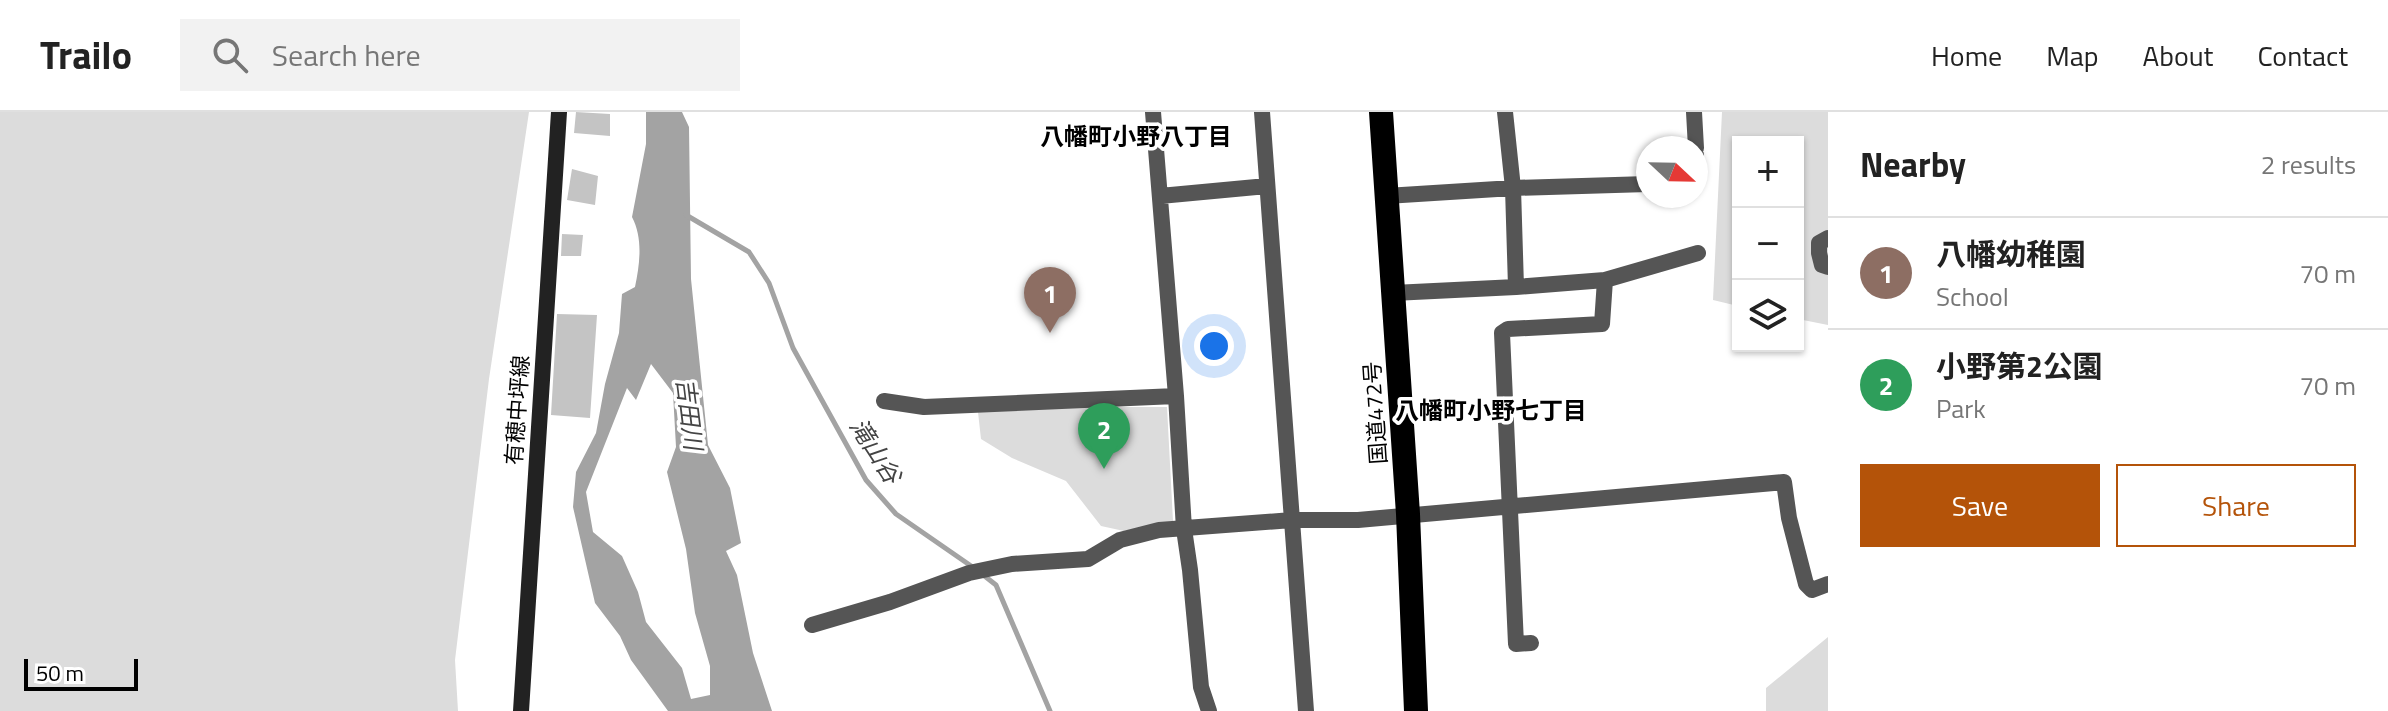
<!DOCTYPE html>
<meta charset="utf-8">
<style>
:root{--surface:#fff;--page:#f2f2f2;--text:#222;--muted:#767676;--line:#e0e0e0;--accent:#b45309}
body{margin:0;font-family:"Titillium Web","Noto Sans JP",sans-serif;background:var(--page);color:var(--text)}
.controls{position:absolute;right:24px;top:24px;display:grid;overflow:hidden;border-radius:0px;box-shadow:0 2px 6px #0004}
.controls button{width:72px;height:72px;display:grid;place-items:center;padding:0;border:0;border-bottom:2px solid var(--line);background:var(--surface);color:var(--text);font:40px sans-serif}
.compass{position:absolute;left:1636px;top:24px;width:72px;height:72px;border-radius:50%;background:var(--surface);box-shadow:0 2px 6px #0004;rotate:112deg}
.scale{position:absolute;left:24px;bottom:20px;width:114px;box-sizing:border-box;padding-left:8px;border:4px solid #000;border-top:0;font-size:22px;line-height:28px;white-space:nowrap;color:#000;-webkit-text-stroke:6px #fff;paint-order:stroke}
.you{position:absolute;left:1214px;top:234px;width:28px;height:28px;margin:-20px;border:6px solid #fff;border-radius:50%;background:#1a73e8;box-shadow:0 0 0 12px #1a73e833}
.badge{display:grid;place-items:center;width:52px;height:52px;border-radius:50%;background:var(--accent);color:#fff;font-size:26px;font-weight:700}
.pin{position:absolute;translate:-50% -66px;filter:drop-shadow(0 2px 4px #0008)}
.pin::after{content:'';position:absolute;top:42px;width:28px;height:24px;background:inherit;clip-path:polygon(0 0,100% 0,50% 100%)}
.list{margin:0;padding:0;list-style:none}
h2{display:flex;justify-content:space-between;align-items:center;height:104px;margin:0;padding:0 32px;font-size:34px}
h2 small{font-size:26px;font-weight:400;color:var(--muted)}
.list li{display:grid;grid-template-columns:52px 1fr auto;gap:24px;align-items:center;box-sizing:border-box;height:112px;padding:0 32px;border-top:2px solid var(--line)}
.list b{display:block;font-size:30px;white-space:nowrap}
.list p{margin:0;font-size:26px;white-space:nowrap;color:var(--muted)}
.list em{font-size:26px;font-style:normal;color:var(--muted)}
.actions{display:flex;gap:16px;padding:24px 32px}
.actions a{flex:1;padding:18px 0;border:2px solid var(--accent);border-radius:0px;text-align:center;font-size:28px;color:var(--accent)}
.actions .main{background:var(--accent);color:#fff}
.icon{flex:none;width:44px;height:44px;fill:none;stroke:currentColor;stroke-width:2;stroke-linecap:round;stroke-linejoin:round}
.map{position:relative;flex:none;width:1828px;height:599px;overflow:hidden}
header{display:flex;align-items:center;gap:48px;box-sizing:border-box;height:112px;padding:0 40px;background:var(--surface);border-bottom:2px solid var(--line)}
header strong{font-size:38px}
nav{display:flex;gap:44px;margin-inline-start:auto;font-size:28px}
.search{width:560px;height:72px;background:var(--page);display:flex;align-items:center;gap:20px;box-sizing:border-box;padding:0 28px;border-radius:0px;color:var(--muted);font-size:30px}
main{display:flex}
aside{flex:1;background:var(--surface)}
.map>svg:first-child{display:block}
</style>
<header>
<strong>Trailo</strong>
<div class="search"><svg class="icon" aria-label="search" viewBox="0 0 24 24"><circle cx="10" cy="10" r="6"/><path d="M15 15l6 6"/></svg>Search here</div>
<nav><a>Home</a><a>Map</a><a>About</a><a>Contact</a></nav>
</header>
<main>
<div class="map">
<svg width="1828" height="599" viewBox="0 0 1828 599">
<rect width="100%" height="100%" fill="#fff"/>
<path fill="#dcdcdc" d="M0,0h529l-40,267 -34,281 3,51h-458z
M1722,0h106v213l-30,-6v-177h-60v164l-25,-6z
M1076,295h91l6,114 -49,10 -23,-5 -35,-45 -54,-23 -31,-19 -3,-27z
M1828,525v74h-62v-23z"/>
<path fill="#a3a3a3" fill-rule="evenodd" d="M646,0h36l7,15 2,152 17,166 22,43 11,55 -15,8 11,24 16,78 19,58h-104l-37,-51 -11,-24 -25,-33 -22,-96 3,-35 20,-39 9,-49 14,-51 3,-39 13,-7c5,-24 8,-49 -3,-70l14,-73zM651,252l22,29 3,54 -9,25 19,77 9,64 15,53v29l-19,4 -9,-31 -36,-46 -8,-30 -16,-36 -29,-24 -7,-40 41,-104 9,12z"/>
<g fill="none" stroke-linecap="round" stroke-linejoin="round">
<path stroke="#a3a3a3" stroke-width="5" d="M686,103l63,37 20,31 24,65 73,132 30,34 78,54
M982,462l14,11 54,126"/>
</g>
<path fill="#c4c4c4" d="M576,0l34,2v22l-36,-3z
M572,57l26,7 -3,29 -28,-5z
M562,122l21,1 -2,21h-20z
M557,202l40,1 -7,103 -39,-3z"/>
<g fill="none" stroke-linecap="round" stroke-linejoin="round">
<path stroke="#555" stroke-width="16" d="M1153,0l23,284 8,133 6,41 11,117 8,24
M1262,0l44,599
M1505,0l8,76 3,99
M1694,0l2,36
M1696,43v26
M1160,84l107,-10
M1386,84l127,-8 135,-4
M1828,126l-9,5v10l3,12 6,2
M1393,181l123,-6 89,-7 93,-27
M884,289l40,6 252,-11
M812,513l78,-23 79,-29 43,-9 76,-5 32,-19 39,-10 133,-10h66l426,-38 5,36 17,66 6,6 16,-6
M1531,531l-15,1 -14,-311 6,-4 94,-5 3,-44"/>
<path stroke="#222" stroke-width="16" d="M521,599l38,-599"/>
<path stroke="#000" stroke-width="24" d="M1381,0l27,402 8,197"/>
</g>
<g text-anchor="middle" stroke-width="7" stroke-linejoin="round" paint-order="stroke">
<g font-size="22" fill="#000" stroke="#fff">
<text transform="translate(517 298) rotate(-86)" y="8">有穂中坪線</text>
<text transform="translate(1375 301) rotate(-94)" y="8">国道472号</text>
</g>
<g font-size="24" font-weight="bold" fill="#000" stroke="#fff">
<text x="1136" y="33">八幡町小野八丁目</text>
<text x="1491" y="307">八幡町小野七丁目</text>
</g>
<g font-size="24" font-style="italic" fill="#444" stroke="#fff">
<text transform="translate(689 302) rotate(83)" y="8">吉田川</text>
<text transform="translate(875 339) rotate(57)" y="8">滝山谷</text>
</g>
</g>
</svg>
<div class="controls">
<button>+</button>
<button>−</button>
<button><svg class="icon" aria-label="layers" viewBox="0 0 24 24"><path d="M12 4l9 5-9 5-9-5zM3 14l9 5 9-5"/></svg></button>
</div>
<svg class="compass" viewBox="-18 -18 36 36"><path d="M0-13l5 13h-10z" fill="#e53935"/><path d="M0 13l5-13h-10z" fill="#767676"/></svg>
<div class="scale">50 m</div>
<div class="you"></div>
<div class="pin badge" style="left:1050px;top:221px;background:#8d6e63">1</div>
<div class="pin badge" style="left:1104px;top:357px;background:#2e9e5b">2</div>
</div>
<aside>
<h2>Nearby<small>2 results</small></h2>
<ul class="list">
<li><span class="badge" style="background:#8d6e63">1</span><div><b>八幡幼稚園</b><p>School</p></div><em>70 m</em></li>
<li><span class="badge" style="background:#2e9e5b">2</span><div><b>小野第2公園</b><p>Park</p></div><em>70 m</em></li>
</ul>
<div class="actions"><a class="main">Save</a><a>Share</a></div>
</aside>
</main>
